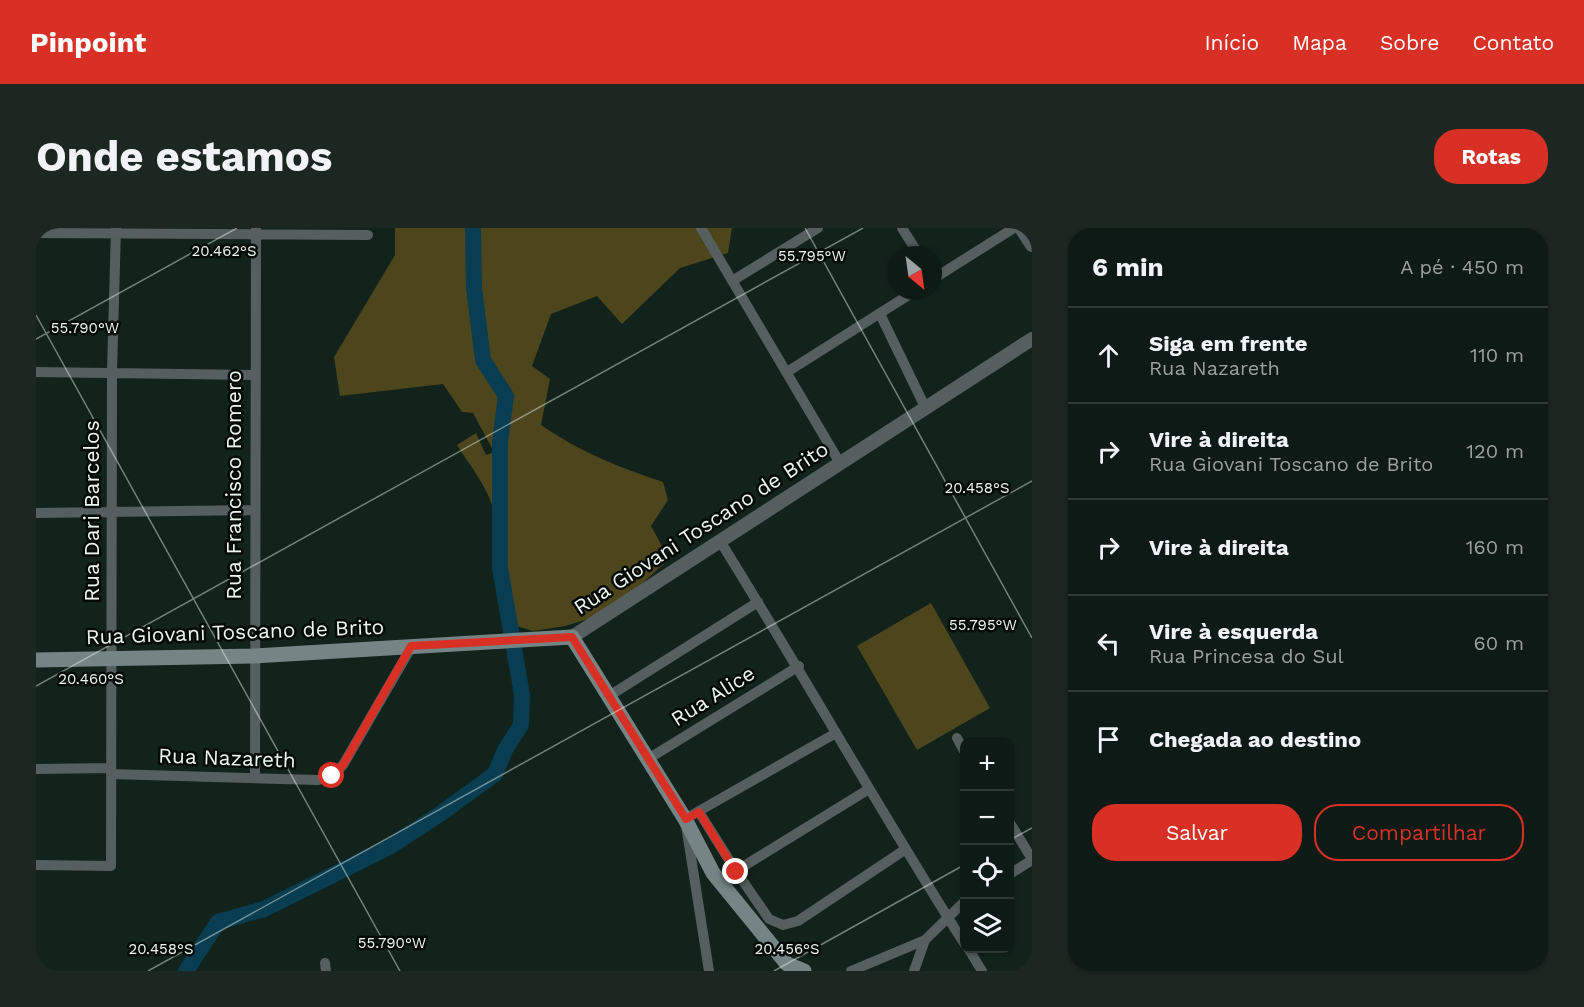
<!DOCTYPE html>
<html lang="pt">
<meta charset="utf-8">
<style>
:root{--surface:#0e1a15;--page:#1c2722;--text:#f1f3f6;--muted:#9ba1a0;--line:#2e3834;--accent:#d93025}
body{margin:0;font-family:"Work Sans",sans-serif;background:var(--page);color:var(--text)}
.controls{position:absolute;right:18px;bottom:18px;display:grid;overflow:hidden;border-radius:12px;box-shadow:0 2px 4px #0004}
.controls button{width:54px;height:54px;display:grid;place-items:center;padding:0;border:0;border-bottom:2px solid var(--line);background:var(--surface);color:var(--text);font:30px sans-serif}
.compass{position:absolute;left:852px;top:18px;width:54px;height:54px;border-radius:50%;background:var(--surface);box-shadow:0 2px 4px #0004;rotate:151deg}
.stop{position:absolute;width:18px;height:18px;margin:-14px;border:4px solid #d93025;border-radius:50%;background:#fff}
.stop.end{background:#d93025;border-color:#fff;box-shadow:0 2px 6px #0008}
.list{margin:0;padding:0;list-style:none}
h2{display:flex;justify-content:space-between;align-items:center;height:78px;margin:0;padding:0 24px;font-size:26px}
h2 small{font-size:20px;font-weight:400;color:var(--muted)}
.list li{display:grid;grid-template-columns:39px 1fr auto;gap:18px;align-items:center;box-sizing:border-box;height:96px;padding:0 24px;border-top:2px solid var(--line)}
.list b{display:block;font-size:22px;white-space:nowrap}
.list p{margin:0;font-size:20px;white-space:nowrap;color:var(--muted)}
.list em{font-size:20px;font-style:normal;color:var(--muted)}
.actions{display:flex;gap:12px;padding:18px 24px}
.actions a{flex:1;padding:14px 0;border:2px solid var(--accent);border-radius:24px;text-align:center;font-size:21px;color:var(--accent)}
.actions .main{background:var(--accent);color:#fff}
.icon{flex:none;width:33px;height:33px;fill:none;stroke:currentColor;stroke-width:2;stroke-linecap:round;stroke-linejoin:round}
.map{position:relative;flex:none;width:996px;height:743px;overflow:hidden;border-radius:24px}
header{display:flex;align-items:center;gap:36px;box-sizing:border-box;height:84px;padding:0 30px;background:var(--accent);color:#fff}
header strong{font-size:28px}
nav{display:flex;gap:33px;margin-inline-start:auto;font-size:21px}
.intro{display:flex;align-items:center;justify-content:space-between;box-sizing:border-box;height:144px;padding:0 36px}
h1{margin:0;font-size:42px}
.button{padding:15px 27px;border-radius:24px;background:var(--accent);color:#fff;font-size:21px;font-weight:700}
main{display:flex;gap:36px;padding:0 36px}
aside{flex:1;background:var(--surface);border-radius:24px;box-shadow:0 2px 4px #0004}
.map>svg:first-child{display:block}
</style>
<header>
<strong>Pinpoint</strong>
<nav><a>Início</a><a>Mapa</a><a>Sobre</a><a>Contato</a></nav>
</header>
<div class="intro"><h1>Onde estamos</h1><a class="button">Rotas</a></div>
<main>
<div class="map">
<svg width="996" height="743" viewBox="0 0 996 743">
<rect width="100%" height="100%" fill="#12231c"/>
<path fill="#4d461c" d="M359,0h337l-4,25 -48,15 -58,56 -25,-28 -46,18 -19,52 18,13 -9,46c37,26 79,43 122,57l5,18 -17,26 18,33 -58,53 -46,14 -32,5 -23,-7c-18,-41 -7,-78 -18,-119 -6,-20 -24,-42 -35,-60l19,-12 10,22 8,-3 -21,-39 -11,-1 -19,-28 -103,12 -6,-39 61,-102z
M895,375l59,105 -73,42 -60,-104z"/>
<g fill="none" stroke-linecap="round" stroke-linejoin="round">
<path stroke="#093d52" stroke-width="16" d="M150,743l32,-49 46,-13 125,-62 51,-33 55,-40 10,-24 16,-25 1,-30 -22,-127v-126l6,-46 -23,-36 -9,-72 -1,-60"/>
<path stroke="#565f5f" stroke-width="10" d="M665,0l139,235
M866,0l17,27
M0,5l332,2
M897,51l81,-51
M696,53l86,-53
M844,86l45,93
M0,144l219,3
M751,144l128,-81
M0,285l218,-3
M684,313c83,133 160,270 244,402
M573,468l149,-94
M921,510l7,13
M612,531l151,-93
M0,541l75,-1
M75,546l207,6 14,-4 11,-11 69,-119
M219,550l1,-550
M663,584l37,59 133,-82
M974,595l22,36
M0,637l75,1 1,-495 4,-143
M700,643l33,48 14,6 15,-4 108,-72
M974,646l22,-14
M932,720l14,23
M289,735l1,8
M673,743l-24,-152 151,-86
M815,743l74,-31
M878,743l11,-31 39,-38"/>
<path stroke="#565f5f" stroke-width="14" d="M985,0l11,17
M536,409l460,-298"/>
<path stroke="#758484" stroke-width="15" d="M0,432l217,-4 319,-19 113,182 28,54 74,91 17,7"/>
</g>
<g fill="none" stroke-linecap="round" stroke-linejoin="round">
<path stroke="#d93025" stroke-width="8" d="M296,548l11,-11 68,-119 161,-9 114,182 13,-7 37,60"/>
</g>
<path fill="none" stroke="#ebf6f0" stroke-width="1.5" stroke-opacity="0.45" d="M769,0l227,410M0,87l364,656M0,111l201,-111M0,458l827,-458M974,612l22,-12M112,743l884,-490M738,743l190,-106"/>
<g text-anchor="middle" stroke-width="5" stroke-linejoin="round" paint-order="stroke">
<g font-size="21" fill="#ebf6f0" stroke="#050a07">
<text transform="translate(198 257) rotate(-90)" y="7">Rua Francisco Romero</text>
<text transform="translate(56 283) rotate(-90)" y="7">Rua Dari Barcelos</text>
<text transform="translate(665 300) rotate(-33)" y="7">Rua Giovani Toscano de Brito</text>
<text transform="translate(199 404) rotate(-2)" y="7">Rua Giovani Toscano de Brito</text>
<text transform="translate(677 468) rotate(-32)" y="7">Rua Alice</text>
<text transform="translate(191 530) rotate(2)" y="7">Rua Nazareth</text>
</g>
</g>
<g font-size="15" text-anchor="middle" fill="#ebf6f0" stroke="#050a07" stroke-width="5" stroke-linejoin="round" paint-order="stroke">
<text x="188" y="28">20.462°S</text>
<text x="776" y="33">55.795°W</text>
<text x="49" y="105">55.790°W</text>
<text x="941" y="265">20.458°S</text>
<text x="947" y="402">55.795°W</text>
<text x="55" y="456">20.460°S</text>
<text x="356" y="720">55.790°W</text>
<text x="125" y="726">20.458°S</text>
<text x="751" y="726">20.456°S</text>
</g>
</svg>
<div class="controls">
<button>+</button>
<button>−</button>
<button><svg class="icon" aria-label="locate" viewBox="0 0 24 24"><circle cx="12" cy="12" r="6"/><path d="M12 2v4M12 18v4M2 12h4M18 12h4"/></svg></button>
<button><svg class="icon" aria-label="layers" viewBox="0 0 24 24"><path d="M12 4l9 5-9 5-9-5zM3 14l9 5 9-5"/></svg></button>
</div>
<svg class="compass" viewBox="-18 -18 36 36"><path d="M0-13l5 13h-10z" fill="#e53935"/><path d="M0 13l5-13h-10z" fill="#9ba1a0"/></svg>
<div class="stop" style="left:296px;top:548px"></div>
<div class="stop end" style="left:700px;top:644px"></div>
</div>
<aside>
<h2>6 min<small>A pé · 450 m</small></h2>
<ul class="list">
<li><svg class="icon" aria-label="ahead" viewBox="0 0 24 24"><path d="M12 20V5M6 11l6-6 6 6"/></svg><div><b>Siga em frente</b><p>Rua Nazareth</p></div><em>110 m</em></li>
<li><svg class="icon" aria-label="right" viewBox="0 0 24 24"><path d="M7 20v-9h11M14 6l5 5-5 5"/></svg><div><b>Vire à direita</b><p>Rua Giovani Toscano de Brito</p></div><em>120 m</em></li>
<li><svg class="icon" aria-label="right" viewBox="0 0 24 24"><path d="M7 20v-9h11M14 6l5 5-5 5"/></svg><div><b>Vire à direita</b></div><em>160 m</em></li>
<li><svg class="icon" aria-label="left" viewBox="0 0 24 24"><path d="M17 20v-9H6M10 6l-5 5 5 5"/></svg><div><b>Vire à esquerda</b><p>Rua Princesa do Sul</p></div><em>60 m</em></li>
<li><svg class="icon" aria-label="arrive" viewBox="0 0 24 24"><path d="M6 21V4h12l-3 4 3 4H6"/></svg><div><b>Chegada ao destino</b></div></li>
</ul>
<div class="actions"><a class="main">Salvar</a><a>Compartilhar</a></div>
</aside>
</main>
